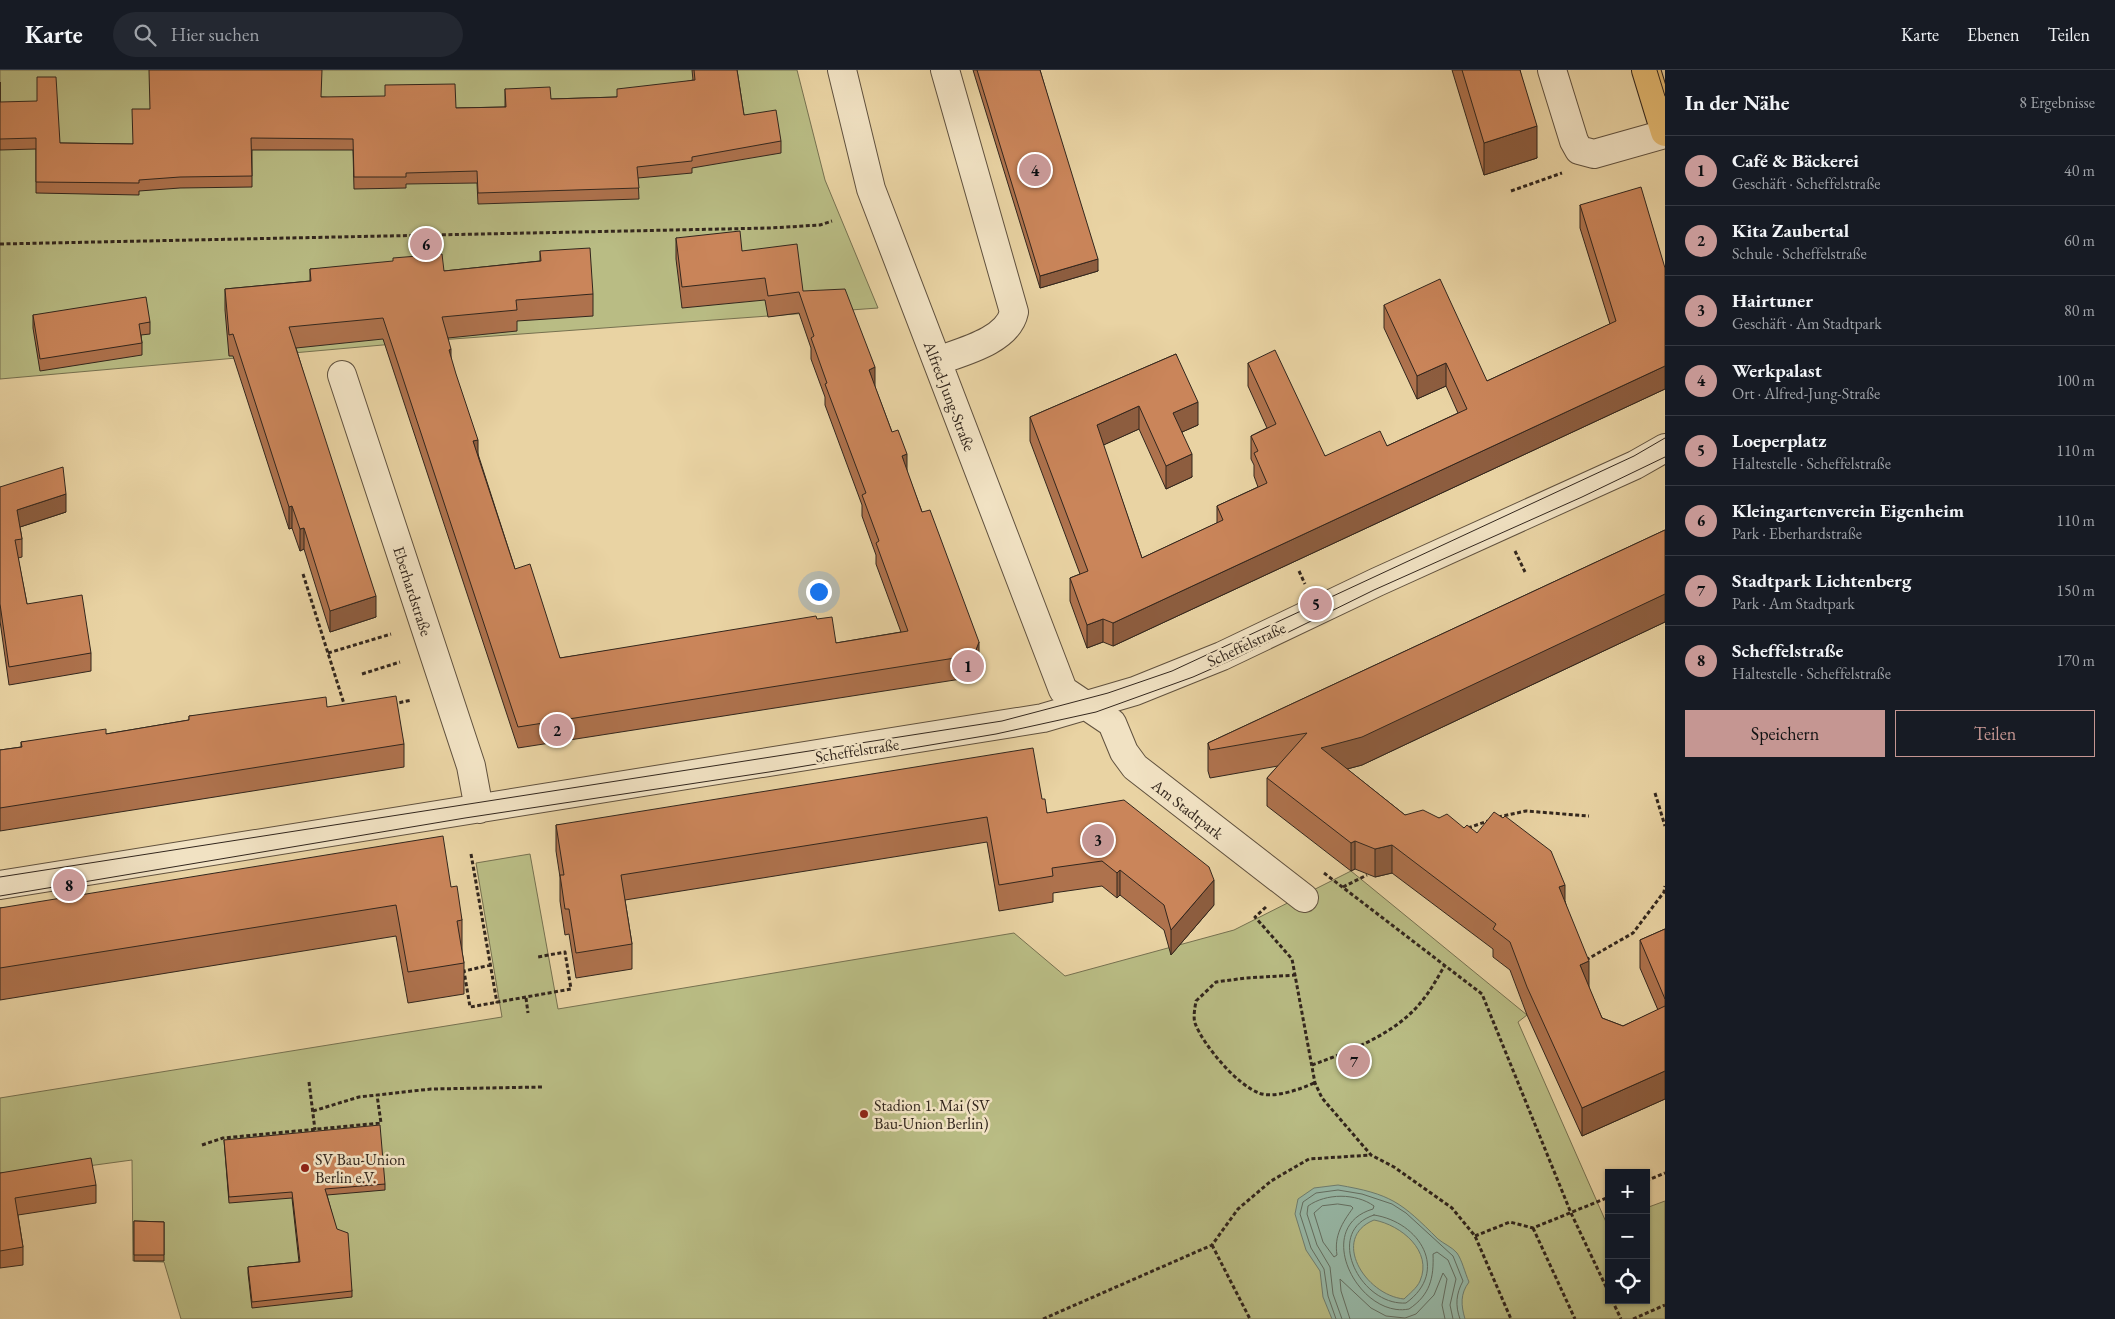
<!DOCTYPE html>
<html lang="de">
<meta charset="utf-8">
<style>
:root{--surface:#171b24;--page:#242831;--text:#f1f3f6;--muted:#9ea1a6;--line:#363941;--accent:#c59692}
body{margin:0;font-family:"EB Garamond",serif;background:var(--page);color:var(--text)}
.controls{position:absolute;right:15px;bottom:15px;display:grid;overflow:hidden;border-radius:0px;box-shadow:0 1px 4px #0004}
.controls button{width:45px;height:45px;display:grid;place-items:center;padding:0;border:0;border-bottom:1px solid var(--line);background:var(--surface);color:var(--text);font:25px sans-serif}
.you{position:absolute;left:818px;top:521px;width:18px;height:18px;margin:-12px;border:4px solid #fff;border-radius:50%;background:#1a73e8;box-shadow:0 0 0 8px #1a73e833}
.badge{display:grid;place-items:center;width:32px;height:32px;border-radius:50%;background:var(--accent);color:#111;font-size:16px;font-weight:700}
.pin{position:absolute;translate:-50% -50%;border:2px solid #fff;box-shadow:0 1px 5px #0006}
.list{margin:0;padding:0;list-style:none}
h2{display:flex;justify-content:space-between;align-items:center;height:65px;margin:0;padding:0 20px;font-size:21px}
h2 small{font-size:16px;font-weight:400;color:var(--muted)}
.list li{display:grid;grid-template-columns:32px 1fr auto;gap:15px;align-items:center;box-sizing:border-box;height:70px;padding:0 20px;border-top:1px solid var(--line)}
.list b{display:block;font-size:19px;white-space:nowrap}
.list p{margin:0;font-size:16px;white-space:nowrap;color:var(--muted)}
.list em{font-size:16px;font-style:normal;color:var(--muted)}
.actions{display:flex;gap:10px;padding:15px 20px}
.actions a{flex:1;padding:11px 0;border:1px solid var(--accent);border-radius:0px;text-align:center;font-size:18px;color:var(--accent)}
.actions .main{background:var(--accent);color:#111}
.icon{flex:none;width:28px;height:28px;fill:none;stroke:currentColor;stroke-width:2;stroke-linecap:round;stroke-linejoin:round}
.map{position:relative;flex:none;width:1665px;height:1249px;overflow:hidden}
header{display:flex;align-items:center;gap:30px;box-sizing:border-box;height:70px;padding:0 25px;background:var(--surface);border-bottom:1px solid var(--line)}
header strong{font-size:24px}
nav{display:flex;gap:28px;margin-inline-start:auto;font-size:18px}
.search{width:350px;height:45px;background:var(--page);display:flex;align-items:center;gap:12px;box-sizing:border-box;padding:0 18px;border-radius:28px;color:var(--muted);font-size:19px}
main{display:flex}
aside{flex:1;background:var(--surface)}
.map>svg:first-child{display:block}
</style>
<header>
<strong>Karte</strong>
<div class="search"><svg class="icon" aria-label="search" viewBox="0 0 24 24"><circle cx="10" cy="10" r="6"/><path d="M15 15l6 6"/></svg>Hier suchen</div>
<nav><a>Karte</a><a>Ebenen</a><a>Teilen</a></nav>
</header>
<main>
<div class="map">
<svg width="1665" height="1249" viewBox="0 0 1665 1249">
<rect width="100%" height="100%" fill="#e9d3a3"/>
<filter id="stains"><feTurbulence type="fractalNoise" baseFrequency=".004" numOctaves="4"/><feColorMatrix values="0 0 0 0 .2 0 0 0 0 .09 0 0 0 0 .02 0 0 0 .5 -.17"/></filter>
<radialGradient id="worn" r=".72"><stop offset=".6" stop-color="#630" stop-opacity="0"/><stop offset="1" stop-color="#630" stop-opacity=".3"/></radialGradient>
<path fill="#b9bc84" stroke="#767150" d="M0,0h797l28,110 53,128 -439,32 -439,39z
M530,784l28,155 456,-76 51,43 169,-46 117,-59 176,144 -9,7 88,200 3,-1v79h37v-92l19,-7v118h-1484l-17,-57 -31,-1 -1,-101 -132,18v-80l502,-81 -26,-154z"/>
<path fill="#97b8a7" stroke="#6f7e70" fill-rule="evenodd" d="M1338,1115c53,9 63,17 100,54 6,5 14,8 19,14 5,7 8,20 12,29 -9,12 -8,23 -4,37h-133l-9,-22 -3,-26 -14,-21 -11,-36 3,-15 16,-11zM1374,1150c27,5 59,31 46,61 -3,7 -11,13 -16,18 -39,-4 -74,-61 -30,-79z"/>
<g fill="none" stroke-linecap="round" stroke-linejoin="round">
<path stroke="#646f62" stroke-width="1" d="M1338,1134l13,2 2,2c-11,15 -19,28 -16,47l-3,2 -11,-15 -9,-29 8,-7z
M1374,1145c46,7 76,56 32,88 -46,3 -83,-72 -32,-88z
M1336,1249l-8,-23 -4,-27 -13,-21 -11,-34 3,-12 13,-9 22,-3 24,4 30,10 14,9 47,43 10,25c-7,13 -8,24 -3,38
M1342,1249l-9,-25 -3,-27 -13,-22 -10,-31 1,-8c18,-13 48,-13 66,0l-1,3c-62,18 -14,110 36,100 21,-14 25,-31 24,-55l4,-2 11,8 8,19 -6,26 3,14
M1350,1249l-9,-28 -1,-12 31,29 15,8 19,2 11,-4 18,-19 9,-22 4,6 -5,26 3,14"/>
<defs>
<path id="minor" d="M842,0l29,119 192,501 49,33 12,29 11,15 169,131
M1552,0l22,71 5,9 15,4 71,-20
M937,291c24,-9 71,-20 77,-49l-69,-242
M342,305l129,391 8,43
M0,815l1043,-167 92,-27 87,-35 155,-74 258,-117 30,-17"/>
<path id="major" d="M1646,0l19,62"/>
</defs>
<use href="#minor" stroke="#60513e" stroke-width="30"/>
<use href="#major" stroke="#32261d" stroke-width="30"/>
<path stroke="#32261d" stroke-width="3" stroke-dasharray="4 2.5" stroke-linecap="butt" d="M1511,121l51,-18
M0,174l770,-16 50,-3 12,-4
M1515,481l10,21
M1299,501l6,13
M303,504l42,133
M328,583l63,-19
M362,604l38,-12
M393,634l19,-4
M1655,723l10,33
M1498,747l28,-6 63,5
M1468,758l20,-7
M471,784l26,149
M1324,803l158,121 89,219 38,80
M1343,817l24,-12
M1266,837l-11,10 37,42 23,124 7,15 49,57 23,12 58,41 23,28 36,83
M1586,890l47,-27 31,-41 1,-6
M491,895l-27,6 6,36 101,-18 -6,-37 -27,5
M1296,905l-50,3 -30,4 -20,19c-1,6 -3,16 -1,22 8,22 42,62 64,70 14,6 42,-4 55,-10
M526,928l2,15
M1312,995c38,-14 84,-31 110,-64 9,-11 16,-24 23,-36
M309,1012l6,48
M313,1041l46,-14 72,-8 112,-2
M202,1075l21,-7 158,-15 -4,-28
M1646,1111l19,-8
M1533,1158l42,91
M1475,1166l35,-14 23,6 76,-31
M1212,1175l38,74
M1612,1230l9,19
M1043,1249l169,-74 26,-36 33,-28 38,-22 62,-4
M1633,1249l32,-14"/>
<use href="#minor" stroke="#f1e2c3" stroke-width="28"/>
<use href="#major" stroke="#e4ba72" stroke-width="28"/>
<path stroke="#32261d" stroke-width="1" d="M1657,0l8,26
M0,807l1002,-156 106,-28 64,-22 462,-215 31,-18
M0,826l465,-78 304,-46 227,-38 100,-22 97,-35 43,-19 138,-68 208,-93 83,-40"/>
</g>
<path fill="#ae724d" stroke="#32261d" d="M692,0h45l7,45 37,26v12l-89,15v5l-54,5 1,21 -161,5 -1,-21 -71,1v4l-52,1 -1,-39h-101v37l-72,1 -41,3v4l-103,-2v-44l-36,1v-68v20l60,41 73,1 17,-35 172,-12 134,11 49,-1v-18l46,10 66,-2 76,-17z
M973,0h67l58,201 -58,17z
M1452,0h68l17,88 -53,17z
M1580,135l85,184 -552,257 -10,-4 -16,6 -17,-47v-23l10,-4 -50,-133v-24l146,-63 22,71 -16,7 10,45 -26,12 -27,-60 -36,16 39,113 75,-35v-17l41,-19 -4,-11v-11l-3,-6v-23l16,-8 -19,-42v-23l77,93 62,-10 71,-33 -12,-27 -29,13 -33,-71v-23l103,76 123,-57 -30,-96z
M676,168l66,13 61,40 72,96 104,276 -5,14 -456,71 -135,-409 -87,9 80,269 -46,15 -26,-83 -4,2 -8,-23 -3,1 -56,-173h-4l-4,-46v-21l85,-8v-12l134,2 96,-10v-10l53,43v22l-76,5v10l-69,7 3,22 27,94 37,115 45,89 257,-39 19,24 65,-11 -25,-68v-9l-14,-39v-11l-37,-100v-8l-14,-38v-11l-12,-35 -31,4 -3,-17 -83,8 -6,-49z
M33,245l117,7v12l-9,1 1,8v12l-102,16 -7,-43z
M0,417l66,25 -46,15 2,12v18l-4,1 9,46 64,49v18l-82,14 -9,-64z
M1665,460v92l-303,143 -15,4 58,46 34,3 25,10 101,73 24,87 13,30 21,8 35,-16 -18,-42v-28l25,-11v170l-83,37 -55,-121 -17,-45 -17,-13v-8l-101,-76 -17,4 -20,-8 -4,2 -84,-65v-28l11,-12 -68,12 -2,-7v-28z
M327,637l77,37v23l-404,64v-81l21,-3v-5l85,-8 83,-14v-4z
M1042,729l5,14 167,92 -43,50 -7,-25 -44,-35 -3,3 -15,-12 -49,7v9l-54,9 -12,-69 -362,58 7,44v25l-56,9 -7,-44 -4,1 -5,-34v-24l-4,-26v-26z
M451,817l11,33v32l2,11v31l-56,9 -12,-67 -396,64v-92z
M224,1070l161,44v6l-58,5 25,96v6l-100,11 -4,-35v-6l51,-5 -7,-64 -63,5z
M0,1103l96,12v18l-78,12 5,32v18l-23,3z
M134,1151l30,1v39h-30z"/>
<path fill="#8d5d3f" stroke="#32261d" d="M1537,56v32l-53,17v-32z
M1098,189v12l-58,17v-12z
M451,279v21l-2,-20z
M1446,293v23l-29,13v-23z
M1665,296v23l-552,257v-23z
M875,297v21l-6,-18z
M1198,332v23l-25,11v-23z
M1139,336v23l-42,19v-23z
M478,370v21l-5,-20z
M907,384v21l-5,-19z
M1192,384v23l-26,12v-23z
M66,424v18l-49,16v-18z
M292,436v22l-3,1v-22z
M304,458v21l-4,2v-22z
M1665,524v28l-303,143 -41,11v-28z
M376,526v21l-46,15v-21z
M1103,549v23l-16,6v-23z
M979,572v21l-5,14v-22z
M1355,771v28l-4,2v-28z
M1392,775v28l-17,4v-28z
M1120,800v25l-3,3v-25z
M1214,810v25l-43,50v-25z
M1565,815v28l-6,-26z
M1589,891v28l-9,-24z
M1665,1001v28l-83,37v-28z"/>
<path fill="#ca855a" stroke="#32261d" d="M149,0h173l-1,27 64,-1v-11l70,-1 1,24 50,-1 -1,-18 45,-2 1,12 66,-2v-8l78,-9 -1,-10h43l7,45 32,-5 5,31 -89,16v4l-55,6 2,21 -161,5 -1,-22 -71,2v4h-52l-1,-38 -102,-1 1,38 -72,1 -41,3v3l-103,-1v-44l-36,1v-57v20l37,-1v-24h19l4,66 73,1 -1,-35h18z
M977,0h63l58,189 -58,17z
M1462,0h58l17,56 -53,17z
M1641,117l24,81v98l-552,257 -10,-4 -16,6 -17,-47 18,-7 -58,-154 146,-63 22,48 -25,11 19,41 -26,12 -27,-60 -42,19 45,133 81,-38 -6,-14 50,-23 -13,-30 4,-2 -7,-15 25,-12 -28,-61 27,-13 50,106 55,-25 7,15 80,-37 -21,-46 -29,13 -33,-71 56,-26 47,102 129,-60 -36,-116z
M740,161l2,20 55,-7 6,47 42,-2 30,78 -6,3 23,62 6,-2 9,24 -5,2 20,56 8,-2 49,132 -5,13 -456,72 -135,-409 -94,9 87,269 -46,15 -26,-83 -4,1 -8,-23 -3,1 -56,-173 -4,1 -4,-46 86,-8 -1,-12 83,-8v-3l49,-4 2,17 97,-10 -1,-10 50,-3 3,46 -77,6 1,10 -75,7 9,32 -2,1 7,24 22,66 -5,1 42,128 15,-5 30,94 256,-42 1,3 15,-2 4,26 72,-12 -32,-88 3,-2 -17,-46 4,-2 -41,-109 2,-1 -16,-45 3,-2 -15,-44 -31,4 -3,-18 -83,9 -6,-49z
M146,227l4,25 -11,2 3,19 -102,16 -7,-44z
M63,397l3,27 -49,16 5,29 -7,1 12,64 55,-9 9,58 -82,14 -9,-63v-117z
M1665,460v64l-303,143 -41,11 84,67 18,-5 16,8 8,-4 17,14 3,-3 10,8 17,-21 9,6 2,-2 46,35 14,34 -6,2 30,74 -9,4 22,53 21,8 42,-20v65l-83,37 -55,-121 -17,-45 -17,-13 3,-5 -104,-79 -17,4 -20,-8 -4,2 -84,-65 40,-45 -97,17 -2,-7z
M396,626l8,48 -404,64v-58l22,-3 -1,-5 85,-13v5l83,-14v-4l137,-19 1,10z
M1033,678l9,51h3l2,14 77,-13 85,67 5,13 -43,50 -7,-25 -44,-35 -3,3 -15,-12 -50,7 1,8 -54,9 -12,-68 -366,58 11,69 -56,9 -7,-44h-4l-5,-34h4l-8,-50z
M443,766l8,51 6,-1 5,34 -5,1 7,42 -56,9 -12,-67 -396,63v-60z
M1665,859v70l-25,-59z
M380,1055l5,59 -60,5 12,40 11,4 4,58 -100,11 -4,-35 52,-5 -8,-70 -63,5 -5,-57z
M91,1088l5,27 -81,13 8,49 -23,4v-78z
M134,1151l30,1v33h-30z"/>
<g fill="#8f2418" stroke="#f1e2c3" stroke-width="2">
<circle cx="864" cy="1044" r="5"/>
<circle cx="305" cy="1098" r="5"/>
</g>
<g text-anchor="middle" stroke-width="5" stroke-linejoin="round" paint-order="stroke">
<g font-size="16" fill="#32261d" stroke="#f1e2c3">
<text transform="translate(950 326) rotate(69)" y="6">Alfred-Jung-Straße</text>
<text transform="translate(413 521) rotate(72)" y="6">Eberhardstraße</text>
<text transform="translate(1246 574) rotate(-25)" y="6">Scheffelstraße</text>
<text transform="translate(857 680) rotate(-9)" y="6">Scheffelstraße</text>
<text transform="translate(1188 739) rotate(38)" y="6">Am Stadtpark</text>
</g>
<g font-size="16" fill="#32261d" stroke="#f1e2c3" text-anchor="start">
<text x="874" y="1041">Stadion 1. Mai (SV<tspan x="874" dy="18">Bau-Union Berlin)</tspan></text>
<text x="315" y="1095">SV Bau-Union<tspan x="315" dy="18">Berlin e.V.</tspan></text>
</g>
</g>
<rect width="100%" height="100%" filter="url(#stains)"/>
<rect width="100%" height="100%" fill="url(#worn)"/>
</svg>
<div class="controls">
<button>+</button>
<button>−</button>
<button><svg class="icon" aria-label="locate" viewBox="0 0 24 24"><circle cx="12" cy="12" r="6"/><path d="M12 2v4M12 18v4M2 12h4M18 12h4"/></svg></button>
</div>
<div class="you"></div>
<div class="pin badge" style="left:968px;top:596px">1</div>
<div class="pin badge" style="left:557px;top:660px">2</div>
<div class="pin badge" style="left:1098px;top:770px">3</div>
<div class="pin badge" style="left:1035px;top:100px">4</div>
<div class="pin badge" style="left:1316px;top:534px">5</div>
<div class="pin badge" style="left:426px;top:174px">6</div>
<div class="pin badge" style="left:1354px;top:991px">7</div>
<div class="pin badge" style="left:69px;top:815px">8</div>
</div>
<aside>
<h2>In der Nähe<small>8 Ergebnisse</small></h2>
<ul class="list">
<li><span class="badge">1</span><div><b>Café &amp; Bäckerei</b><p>Geschäft · Scheffelstraße</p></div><em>40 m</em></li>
<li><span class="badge">2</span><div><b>Kita Zaubertal</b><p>Schule · Scheffelstraße</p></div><em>60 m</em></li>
<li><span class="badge">3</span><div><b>Hairtuner</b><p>Geschäft · Am Stadtpark</p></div><em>80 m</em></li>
<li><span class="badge">4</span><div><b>Werkpalast</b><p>Ort · Alfred-Jung-Straße</p></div><em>100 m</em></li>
<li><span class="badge">5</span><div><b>Loeperplatz</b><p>Haltestelle · Scheffelstraße</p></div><em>110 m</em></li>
<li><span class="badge">6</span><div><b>Kleingartenverein Eigenheim</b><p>Park · Eberhardstraße</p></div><em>110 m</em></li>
<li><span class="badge">7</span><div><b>Stadtpark Lichtenberg</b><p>Park · Am Stadtpark</p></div><em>150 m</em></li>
<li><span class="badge">8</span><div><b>Scheffelstraße</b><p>Haltestelle · Scheffelstraße</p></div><em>170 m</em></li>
</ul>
<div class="actions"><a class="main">Speichern</a><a>Teilen</a></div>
</aside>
</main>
